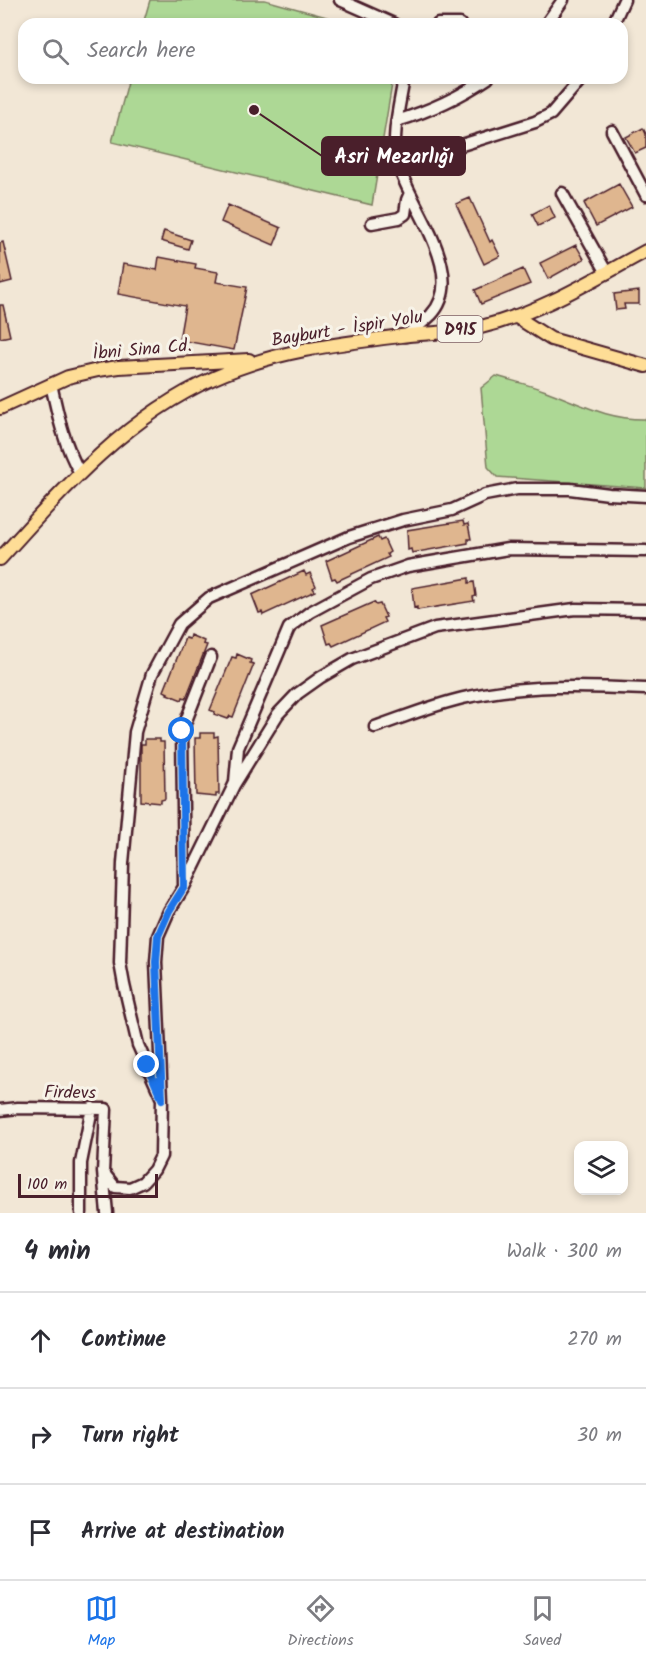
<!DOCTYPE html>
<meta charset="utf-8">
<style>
:root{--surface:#fff;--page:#f2f2f3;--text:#2b2b33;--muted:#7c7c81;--line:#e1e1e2;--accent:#1a73e8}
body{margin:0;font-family:Kalam,sans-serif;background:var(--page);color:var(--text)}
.controls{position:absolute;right:18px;bottom:18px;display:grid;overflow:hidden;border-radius:12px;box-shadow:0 3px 9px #0003}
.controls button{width:54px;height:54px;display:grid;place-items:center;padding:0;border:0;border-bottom:2px solid var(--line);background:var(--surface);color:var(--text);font:30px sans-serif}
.scale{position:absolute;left:18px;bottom:15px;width:140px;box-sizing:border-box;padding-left:6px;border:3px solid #4a1f2b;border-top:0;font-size:16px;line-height:21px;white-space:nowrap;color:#4a1f2b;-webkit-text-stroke:4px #f7f3e8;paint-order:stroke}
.stop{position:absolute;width:18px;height:18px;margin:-14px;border:4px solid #1a73e8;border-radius:50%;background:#fff}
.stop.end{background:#1a73e8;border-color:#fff;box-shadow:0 2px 6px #0008}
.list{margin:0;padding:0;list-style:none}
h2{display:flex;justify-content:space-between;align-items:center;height:78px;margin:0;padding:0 24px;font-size:26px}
h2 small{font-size:20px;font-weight:400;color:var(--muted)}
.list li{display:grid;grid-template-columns:39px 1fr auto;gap:18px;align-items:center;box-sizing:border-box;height:96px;padding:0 24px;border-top:2px solid var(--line)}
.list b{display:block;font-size:22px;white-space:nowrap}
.list em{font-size:20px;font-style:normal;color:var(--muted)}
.icon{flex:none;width:33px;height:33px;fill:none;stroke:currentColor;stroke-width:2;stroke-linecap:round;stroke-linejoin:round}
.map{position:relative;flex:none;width:646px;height:1213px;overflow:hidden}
.search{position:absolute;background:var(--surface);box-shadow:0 3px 9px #0003;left:18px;right:18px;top:18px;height:66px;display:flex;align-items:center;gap:15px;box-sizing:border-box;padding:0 21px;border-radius:18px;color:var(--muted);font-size:22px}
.sheet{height:366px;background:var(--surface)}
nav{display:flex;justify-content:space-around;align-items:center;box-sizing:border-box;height:84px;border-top:2px solid var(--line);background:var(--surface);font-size:16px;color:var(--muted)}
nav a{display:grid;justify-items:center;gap:3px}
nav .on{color:var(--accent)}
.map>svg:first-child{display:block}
</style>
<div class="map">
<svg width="646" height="1213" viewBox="0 0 646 1213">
<rect width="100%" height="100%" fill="#f2e7d6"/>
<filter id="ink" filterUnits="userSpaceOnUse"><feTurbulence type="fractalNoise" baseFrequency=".0167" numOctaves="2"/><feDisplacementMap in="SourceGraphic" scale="12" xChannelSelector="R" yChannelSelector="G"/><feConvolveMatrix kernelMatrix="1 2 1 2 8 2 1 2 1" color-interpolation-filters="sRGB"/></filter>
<g filter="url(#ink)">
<path fill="#add895" stroke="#7c7c60" stroke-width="1.5" d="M150,0h115l87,24h-209z
M129,78h264l-21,127 -260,-63z
M496,376c17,5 34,9 50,15 35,13 62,29 100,28v69l-149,-11 -9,-10 -7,-79z"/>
<path fill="#dfb68f" stroke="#4a1f2b" stroke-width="1.5" d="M643,128l3,6v14l-11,5 -9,-16z
M619,184l13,23 -36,19 -12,-23z
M470,198l20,44 2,-2 8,16 -16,8 -28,-60z
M228,205l53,23 -7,17 -53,-23z
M549,205l6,13 -17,8 -6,-12z
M164,231l27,9 -3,9 -27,-8z
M3,242l9,39 -12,3v-41z
M576,245l8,14 -36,20 -8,-16z
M159,257l37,7 -1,4 23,4 -2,10 31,5 -13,63 -55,-10 6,-34 -67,-12 5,-30 34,6z
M523,269l7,15 -49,20 -6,-14z
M639,291v13h-15l1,5 -9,1 -2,-16z
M0,305h3l7,31 -10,2z
M463,521l1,4 4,-1 3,15h-3v4l-56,10 -1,-4 -3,1 -1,-20z
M378,537l2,4 4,-2 6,13 -3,2 2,3 -52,24 -2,-3 -3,1 -6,-18z
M304,571l2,4 4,-2 6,13 -3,2 2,3 -52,24 -1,-3 -3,1 -7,-18z
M469,578v5l5,-1 2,14 -3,1 1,4 -57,9v-3l-3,1 -2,-20z
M374,602l2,3 4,-1 6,13 -3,1 2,4 -52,24 -2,-3 -3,1 -6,-19z
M190,635l14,6 -1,3 4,1 -21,53 -3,-1 -1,3 -15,-6 1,-1 -4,-2 21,-53 4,1z
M237,654l14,6 -1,3 4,1 -21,53 -3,-1 -2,3 -14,-5 1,-2 -5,-2 22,-53 4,1z
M200,733h14v4l4,-1 1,58h-3v3l-20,-2 -1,-57h5z
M145,739h15v3h4l1,57 -4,1v3l-20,-2v-57h4z"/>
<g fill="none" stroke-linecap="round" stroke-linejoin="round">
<defs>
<path id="minor" d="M340,0l54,24
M438,24h22
M546,24l17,-24
M613,24l11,-24
M404,78c-4,26 -13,57 -7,83 10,42 73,113 34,154 -8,8 -17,14 -26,21
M397,121c32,-10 63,-24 91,-43
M612,131l34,64
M401,174l25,-15 23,-10 86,-27 16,-8 31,-36
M562,193l45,80
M372,223l27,-5 6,-4 2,-14 3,-7
M51,384c7,32 13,61 29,89
M375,727c29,-10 58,-22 88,-29 61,-14 121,-12 183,-9
M235,782l3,-34 51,-120 21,-16 61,-33 37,-13 100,-17 138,2
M184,886l-2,-155 29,-74
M162,1099l-24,-54 -14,-60 -4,-22 3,-100 12,-131 17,-58 27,-50 30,-26 140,-61 54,-17 49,-10 33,-15 32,-6h53l39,5 37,2
M0,1110l18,-2 88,1 -3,63 4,41
M103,1172l12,15 15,1 13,-6 11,-12 7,-14 1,-57 -6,-137 2,-26 11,-25 15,-24 50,-102 44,-71 19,-20 24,-17 31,-18 83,-31 140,-19 71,1
M81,1213v-50l11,-55"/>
<path id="major" d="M515,316l36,23 95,27
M0,408l68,-31 30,-7 21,-3 130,-7
M0,559c62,-69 127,-143 214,-181 62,-28 129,-35 195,-43 24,-2 49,-3 72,-8 61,-15 111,-47 165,-76"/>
</defs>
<use href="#minor" stroke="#4a1f2b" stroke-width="15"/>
<use href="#major" stroke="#4a1f2b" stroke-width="16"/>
<use href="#minor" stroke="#f7f3e8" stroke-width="10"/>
<use href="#major" stroke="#fedd96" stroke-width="12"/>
</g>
</g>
<g fill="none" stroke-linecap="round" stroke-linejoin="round" filter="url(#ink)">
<path stroke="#1a73e8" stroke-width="8" d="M147,1065l15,34 -6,-137 2,-26 11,-25 15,-24 -2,-156"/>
</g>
<g text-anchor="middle" stroke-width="6" stroke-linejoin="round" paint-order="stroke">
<rect fill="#f7f3e8" stroke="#7e5f64" stroke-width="1.5" x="437.5" y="316" width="45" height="26" rx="4.5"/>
<g font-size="16" font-weight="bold" fill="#4a1f2b">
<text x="460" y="335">D915</text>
</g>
<g font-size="18" fill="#4a1f2b" stroke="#f7f3e8">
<text transform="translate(347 328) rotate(-9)" y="6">Bayburt - İspir Yolu</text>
<text transform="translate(142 349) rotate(-5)" y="6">İbni Sina Cd.</text>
<text transform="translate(70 1092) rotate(1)" y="6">Firdevs</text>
</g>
</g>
<path fill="none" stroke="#4a1f2b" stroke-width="2" d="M254 110L322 156"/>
<circle fill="#4a1f2b" stroke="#f7f3e8" stroke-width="2" cx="254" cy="110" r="6"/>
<rect fill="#4a1f2b" stroke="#4a1f2b" stroke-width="2" x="322" y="137" width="143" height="38" rx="6"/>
<g font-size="20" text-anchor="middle" font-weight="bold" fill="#fff">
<text x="394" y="163">Asri Mezarlığı</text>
</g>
</svg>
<div class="controls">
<button><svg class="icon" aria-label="layers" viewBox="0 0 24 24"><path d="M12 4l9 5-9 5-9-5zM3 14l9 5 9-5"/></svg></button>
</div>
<div class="scale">100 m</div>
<div class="stop" style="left:182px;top:731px"></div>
<div class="stop end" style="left:147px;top:1065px"></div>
<div class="search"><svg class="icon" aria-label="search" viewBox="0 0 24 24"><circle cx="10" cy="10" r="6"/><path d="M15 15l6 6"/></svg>Search here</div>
</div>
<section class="sheet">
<h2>4 min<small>Walk · 300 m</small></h2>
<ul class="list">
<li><svg class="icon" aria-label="ahead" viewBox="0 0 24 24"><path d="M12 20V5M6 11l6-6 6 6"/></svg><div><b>Continue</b></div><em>270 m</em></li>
<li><svg class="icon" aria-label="right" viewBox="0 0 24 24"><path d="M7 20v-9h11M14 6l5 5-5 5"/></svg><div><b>Turn right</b></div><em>30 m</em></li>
<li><svg class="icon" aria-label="arrive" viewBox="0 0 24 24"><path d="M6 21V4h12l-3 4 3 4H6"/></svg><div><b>Arrive at destination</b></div></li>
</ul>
</section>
<nav>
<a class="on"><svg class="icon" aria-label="map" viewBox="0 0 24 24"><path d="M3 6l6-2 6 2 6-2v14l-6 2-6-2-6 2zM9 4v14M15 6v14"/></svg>Map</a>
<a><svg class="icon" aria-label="directions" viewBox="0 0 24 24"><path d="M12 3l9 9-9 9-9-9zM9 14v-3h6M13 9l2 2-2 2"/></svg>Directions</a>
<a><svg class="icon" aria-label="saved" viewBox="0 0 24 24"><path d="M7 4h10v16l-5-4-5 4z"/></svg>Saved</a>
</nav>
